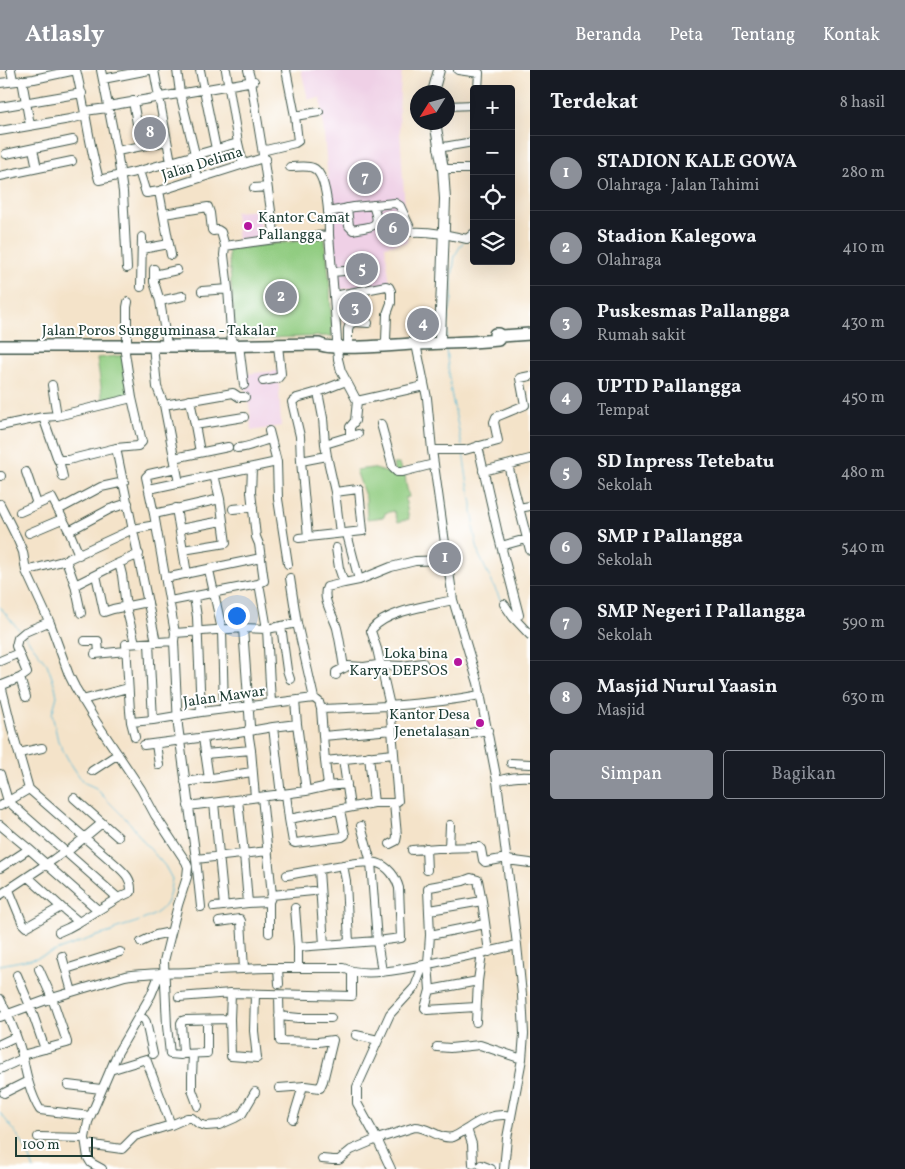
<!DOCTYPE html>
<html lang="id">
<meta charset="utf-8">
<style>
:root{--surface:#171b24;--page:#20242c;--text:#f1f3f6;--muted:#9ea1a6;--line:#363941;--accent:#8c9099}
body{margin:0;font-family:Vollkorn,serif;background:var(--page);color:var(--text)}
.controls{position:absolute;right:15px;top:15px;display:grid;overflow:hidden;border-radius:5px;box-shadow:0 5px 20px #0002}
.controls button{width:45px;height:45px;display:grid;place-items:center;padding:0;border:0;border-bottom:1px solid var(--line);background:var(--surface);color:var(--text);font:25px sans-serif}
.compass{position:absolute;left:410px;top:15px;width:45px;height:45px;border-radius:50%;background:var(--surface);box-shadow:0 5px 20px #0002;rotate:233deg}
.scale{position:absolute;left:15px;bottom:12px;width:78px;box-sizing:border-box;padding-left:5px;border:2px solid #1f3d34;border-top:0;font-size:14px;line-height:18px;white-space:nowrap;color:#1f3d34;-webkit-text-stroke:4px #fff;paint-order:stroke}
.you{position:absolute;left:236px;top:545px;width:18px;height:18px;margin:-12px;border:4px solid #fff;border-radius:50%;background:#1a73e8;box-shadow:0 0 0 8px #1a73e833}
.badge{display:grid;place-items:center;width:32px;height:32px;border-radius:50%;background:var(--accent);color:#fff;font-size:16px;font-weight:700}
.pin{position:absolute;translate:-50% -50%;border:2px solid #fff;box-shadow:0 1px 5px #0006}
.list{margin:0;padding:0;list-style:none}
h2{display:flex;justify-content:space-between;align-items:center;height:65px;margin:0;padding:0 20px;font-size:21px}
h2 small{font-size:16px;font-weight:400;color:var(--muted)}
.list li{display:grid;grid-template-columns:32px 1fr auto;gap:15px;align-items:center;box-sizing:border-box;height:75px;padding:0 20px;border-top:1px solid var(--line)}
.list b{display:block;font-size:19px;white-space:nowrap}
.list p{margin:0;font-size:16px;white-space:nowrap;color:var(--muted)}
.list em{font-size:16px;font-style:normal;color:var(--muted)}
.actions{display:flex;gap:10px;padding:15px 20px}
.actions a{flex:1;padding:11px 0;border:1px solid var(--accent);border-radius:5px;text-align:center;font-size:18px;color:var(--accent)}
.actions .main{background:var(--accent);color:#fff}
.icon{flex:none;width:28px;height:28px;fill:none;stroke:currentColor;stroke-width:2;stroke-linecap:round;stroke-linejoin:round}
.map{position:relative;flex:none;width:530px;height:1099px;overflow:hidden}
header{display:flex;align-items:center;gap:30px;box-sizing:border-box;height:70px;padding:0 25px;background:var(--accent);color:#fff}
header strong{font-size:24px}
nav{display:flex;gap:28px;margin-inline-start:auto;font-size:18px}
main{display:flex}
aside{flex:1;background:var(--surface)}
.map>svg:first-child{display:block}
</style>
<header>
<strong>Atlasly</strong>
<nav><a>Beranda</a><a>Peta</a><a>Tentang</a><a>Kontak</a></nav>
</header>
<main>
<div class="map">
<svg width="530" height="1099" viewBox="0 0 530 1099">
<rect width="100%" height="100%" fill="#fff"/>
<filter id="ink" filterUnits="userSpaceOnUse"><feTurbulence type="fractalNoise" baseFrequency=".02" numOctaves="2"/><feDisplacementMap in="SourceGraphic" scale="10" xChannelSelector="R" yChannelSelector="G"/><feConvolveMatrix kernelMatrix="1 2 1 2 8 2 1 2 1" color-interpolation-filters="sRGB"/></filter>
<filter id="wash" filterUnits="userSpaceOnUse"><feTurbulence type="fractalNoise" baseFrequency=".0096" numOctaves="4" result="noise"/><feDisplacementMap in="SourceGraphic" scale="20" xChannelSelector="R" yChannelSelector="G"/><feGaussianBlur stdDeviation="1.12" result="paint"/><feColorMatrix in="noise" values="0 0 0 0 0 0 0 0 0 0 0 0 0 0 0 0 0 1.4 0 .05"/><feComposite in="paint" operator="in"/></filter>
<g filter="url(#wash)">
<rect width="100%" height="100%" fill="#f4e3c9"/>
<path fill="#efd0e6" d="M301,0h101l-2,21 -1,24 8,127 -22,4 5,38 -54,6 -2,-39 -13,-153 -13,1z
M259,140l2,31 -23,1 -3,-30z
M366,224l1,27 -23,1 -1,-27z
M278,301l3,55 -30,5 -1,-20 -7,-37z"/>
<path fill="#91cc81" stroke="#58845a" d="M325,168l5,49 2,49 -96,3 -8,-90z
M126,285l5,43 -28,3 -6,-43z
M393,394h6l3,8 3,1 1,11 3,13 -4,1 4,21 -11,3 -4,-11 -9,2 -1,4 -17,2 -1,-20 -10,-29 16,-2 23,7z"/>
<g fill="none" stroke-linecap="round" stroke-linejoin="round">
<path stroke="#59bbd8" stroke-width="1" d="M447,267l1,-19 4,-19v-22l3,-22 8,-13
M446,279l5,43 11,54
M463,382l4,27 5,25v8l2,9 -1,6 6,28 22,46
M0,537l20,24
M0,895l36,-7 61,-22 15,-4 5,-4c13,-4 39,-10 47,-22 6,-7 6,-19 8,-27l-7,-13 -22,-25 -13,-18 -26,-26 -8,-9 -13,-6 -14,-21 -11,-20 -6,-27 5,-18 -2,-10 -8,-22 -22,-28
M0,1043c16,19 26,32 34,56"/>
</g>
</g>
<g filter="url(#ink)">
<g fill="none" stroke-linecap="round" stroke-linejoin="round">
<defs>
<path id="minor" d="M11,0l2,10
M76,0c9,36 13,74 23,110l40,-9 99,-28
M101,0l16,81 6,41 4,76
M154,0l17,92
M177,0l3,23 15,61
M200,0l16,79
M226,0l12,73 5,21
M248,0l3,11 11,67 13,91
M458,0l21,3 -1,16
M103,9l46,-9
M22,10l8,45
M0,13l34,-4 42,-9
M133,31l8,45
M108,36l146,-25
M448,36l26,-1
M0,37l82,-14
M85,41l22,-3
M295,46l24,-4
M0,61l70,-12 16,-4
M262,78l4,2 29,-7 3,-2 -3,-25 -9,-46
M438,78l35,-6
M33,79l4,19
M117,81l50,-10
M6,84l67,-14
M192,85l5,23
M443,99h31
M139,101l7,22h1l12,-2 104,-33 3,1
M0,106l72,-15
M254,118l13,-1
M159,121l12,64
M347,138l2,18 4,4c6,-2 21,-2 23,-8 2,-4 -2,-13 -3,-17
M328,142l26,-5 41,-4 5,3 12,26c19,-1 37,3 55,7l7,-6
M164,144l44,-7 2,6 2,17 1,1 5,-1 3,2 4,14
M329,165l5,61 3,45
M142,179l27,-5
M154,199v13l6,19 7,44
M332,202l24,-2
M154,205l23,-5
M141,217l1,-50
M202,221l26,-2
M334,226l52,-10 3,1 2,4v12l-4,11 -1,26
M160,231l23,-5
M348,271v-12l2,-5 5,-2 13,1
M416,274l11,54 5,52 21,150 25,83 19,98 20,164 5,50 2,39 -2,25 -15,79 -3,31
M153,275l4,42 7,18 15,78
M232,275l-4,-56 -4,-34 1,-9 50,-7 54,-4c0,-14 -1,-61 -16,-67 -6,-3 -16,-1 -23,-1
M239,275l5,40
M127,276v-39l1,-5
M337,277l1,12 3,12 16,30 -2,20 -5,6v9
M263,311l15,-3 3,-4 -3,-29
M52,315l5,31
M318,322l5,26 2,26 2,12 8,36 5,41
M190,330l5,25 49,-8
M357,331l67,-15
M164,335l69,-12 6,4h6
M43,347l14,-1 75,-18
M381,354l12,44 4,4h5l32,-8
M195,355l5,27
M0,356l43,-9 15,43h10l48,-12 40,194
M269,361l8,31 1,37 10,65
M325,374l33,-10
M478,376l20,88 21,81
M116,378l22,-2 4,-4 -10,-44 -8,-52
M237,378c12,0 22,-7 34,-9
M432,380h33l33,-9 -4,-19 2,-5 29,-12 -5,-27 10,-2
M327,386l-26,5 -1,-25 -8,-34 5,-4 21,-6 28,-11
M174,388l54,-11
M59,390l4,17
M301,391l7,76
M508,395l22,85
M483,401l47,-12
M26,402l11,32
M0,406h1
M149,419l128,-27
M0,434l17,34 6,14 3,19 24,52 19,52 6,12 20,33 46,69 14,26 31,47 2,5 -1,10 -9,28 -14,56 3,65 3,28 11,1 2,-2 -2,-30 1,-2 3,-1 45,-1
M176,438l11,66
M519,438l11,-2
M233,439l20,-2
M58,440l43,-23 23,-5
M20,442l32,-14 17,33 10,24
M154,444l66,-15
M180,459l42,-8
M69,461l41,-22 18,-6
M29,463l33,-14
M347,464l12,46
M299,468l64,-7 -4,-41 -1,-1 -23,3
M501,476l29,-8
M336,478l3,20 5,15
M183,480l43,-7 -6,-44 -6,-24
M66,490l9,25 6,28
M119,493l3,12 4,32 9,36
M209,500l13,60 2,79
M26,501l40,-11 67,-31 23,-4
M96,505l8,37 9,-3 35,-7
M165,508l96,-20
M290,508l7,45
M75,515l44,-22 20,-9
M260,519l7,40 4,74
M194,527l3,20 4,95
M170,531l88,-17 6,-3 -5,-37 -3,-7 -5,-45 1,-24
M504,534l9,13 17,18
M240,542l3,16 7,98 -2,5 3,19 4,47
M281,556l6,44 3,9
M175,563l-21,-119 -8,-37 3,-3 27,-6
M85,571h13l1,12
M174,571l4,85 18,133 5,48
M149,573l4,77
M95,584l31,-3
M0,591l19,-8
M344,598c-2,-13 -4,-27 -7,-40 -3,-11 -16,-30 -10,-41l17,-4 15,-3 32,-13 24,-6 32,-1
M336,605v-3l12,-6 16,1 13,-2 25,1 21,-3
M20,608l6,19
M1,615l12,48 16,56 87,76c9,8 16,14 15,27l-13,6 -39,24 -18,-15
M0,616l20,-8 7,-5 -11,-27 2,-8 7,-6 21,-9h4
M82,630l46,-12
M295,631l2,23
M321,639l4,52 69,-7
M131,652l22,-2 48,-8 113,-14 5,4 2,7c53,-2 107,-4 159,-14
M273,657l8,68
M454,665l11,-1 23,-4
M323,666l69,-6
M135,667l-4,-15 -1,-11 -4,-67 48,-3 1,-8 68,-5 24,1 30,-6 17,75
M203,668l6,41
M156,674l3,21
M144,675l94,-12 35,-6 24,-3 9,67
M19,683l23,-5
M205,684l46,-4
M369,686l5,47
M343,689l7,48
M325,691l3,25
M511,693l19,1
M92,701l26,-17
M0,704l8,27 110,97
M497,711c10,-3 23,-5 33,-4
M185,712l67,-10
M286,724l3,25 85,-16h20l4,-2 -8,-95 -13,-57 -6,-18 1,-2c16,-19 57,-23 81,-29
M262,727l10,98 -3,7v31
M74,728l44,39
M238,730l6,54 4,49
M214,733l10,103
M0,736l29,-17
M188,736l118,-15 22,-5 19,-2
M289,749l4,23 2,1 47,-6 3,-2 -5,-25
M0,755l29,24 69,61
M361,756l10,36 6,79 5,30
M390,774l6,-3 1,-5 -3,-33
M426,778l1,22
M449,778l1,-23
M412,780l26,-2 41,-1 2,2 2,11 2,2 22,-4
M67,782l35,-29
M196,789l72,-8
M507,790l23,3
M343,795l3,16 3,62
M0,798l29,-19
M319,800l5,75
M287,805c24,-4 47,-9 70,-12 7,0 13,-2 20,0 11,3 19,14 22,25l2,50 -24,3 -79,6v21
M9,820l14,34 3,3 35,-20 -33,-30
M0,825l54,-36 11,-8
M272,825l41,-4
M214,837l34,-4 21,-1
M295,838l3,39
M430,840l52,-9
M219,852l21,-3 1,2 3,48
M59,862l9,-4 11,-6
M430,865l55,-11
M141,872l15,-7 15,-3
M62,886l10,36
M278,898l1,16
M66,899l54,-17
M17,905l13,31 15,43
M478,911l-48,9 -2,-26 2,-29 -2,-46 2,-2 33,-6 8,-3 7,2 4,21 7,51
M430,920l-5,18 2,2 49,-3
M231,923l-1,26 1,37 26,2 -3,-27 1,-37
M279,925l1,46 38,1 15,-2 -10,41 -3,7 -15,-2 -26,2
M179,927l52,-4 121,3v-24
M0,929c9,18 17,37 22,55 4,19 8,40 18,56l50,6
M138,946l6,3 2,3 7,32
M279,946l20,2h32
M0,947l52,-19 73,-22c21,-3 43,-3 65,-4 18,-1 35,-3 53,-3 33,-2 67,-1 100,-1 24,11 69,-1 95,-6 26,-5 53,-11 79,-17
M476,952l2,-41 4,-28
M356,965l22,5
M0,974l15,-7
M437,977l13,1 30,-3 42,14
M182,984l25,-1v-33
M193,984l-1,22v14l6,16
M22,985l45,-12v-1l-15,-44 -13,-29
M0,999l22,-10
M110,1000l36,-11 25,66
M68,1015l33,4
M4,1023l24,-12
M293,1049l10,-33
M467,1059l5,15 1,20
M38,1067l47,1
M86,1074l36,5 13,-13 36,-11 16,-7h5l7,6 7,2 13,-1 16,-7 7,-4 13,-22
M322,1089l11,1h6l12,-10 26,-11 38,-12c14,0 24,13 38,10 5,-2 9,-5 14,-8 13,-9 28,-17 44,-13
M481,1095l10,4
M102,1099l-11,-6 -3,-5 -3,-20 3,-16 30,-70 33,-57 9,-22
M391,1099l-14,-30 -20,-36v-16l33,-73 25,-27 8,-21"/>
<path id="major" d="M433,22l6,-22
M435,52l8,47 2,30 -5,139"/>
<path id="highway" d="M495,264h3l3,2 29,-2
M0,276h202l117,-2c11,7 76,1 93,0 29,-1 57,-1 86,-4l3,-4"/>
</defs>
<use href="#minor" stroke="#3f564a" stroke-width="10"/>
<use href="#major" stroke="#3f564a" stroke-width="12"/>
<use href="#highway" stroke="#3f564a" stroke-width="14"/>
<use href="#minor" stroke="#fff" stroke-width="8"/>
<use href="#major" stroke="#fff" stroke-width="10"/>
<use href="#highway" stroke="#fff" stroke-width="11"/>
</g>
</g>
<g fill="#b5179e" stroke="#fff" stroke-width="2">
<circle cx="248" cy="156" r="5"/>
<circle cx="458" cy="592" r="5"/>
<circle cx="480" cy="653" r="5"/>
</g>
<g text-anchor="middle" stroke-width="4" stroke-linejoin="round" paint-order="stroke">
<g font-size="15" fill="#1f3d34" stroke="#fff">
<text transform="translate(202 93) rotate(-17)" y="5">Jalan Delima</text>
<text x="159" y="265">Jalan Poros Sungguminasa - Takalar</text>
<text transform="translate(224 626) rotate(-8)" y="5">Jalan Mawar</text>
</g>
<g font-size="15" fill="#1f3d34" stroke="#fff" text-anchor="end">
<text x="258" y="152" text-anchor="start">Kantor Camat<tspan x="258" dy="17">Pallangga</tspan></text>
<text x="448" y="588">Loka bina<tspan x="448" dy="17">Karya DEPSOS</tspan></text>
<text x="470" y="649">Kantor Desa<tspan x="470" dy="17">Jenetalasan</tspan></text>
</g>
</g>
</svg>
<div class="controls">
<button>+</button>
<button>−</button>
<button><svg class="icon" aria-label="locate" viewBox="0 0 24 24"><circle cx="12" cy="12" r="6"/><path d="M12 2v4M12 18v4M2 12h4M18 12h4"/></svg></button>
<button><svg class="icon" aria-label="layers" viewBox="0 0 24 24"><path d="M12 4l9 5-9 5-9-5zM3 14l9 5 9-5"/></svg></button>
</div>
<svg class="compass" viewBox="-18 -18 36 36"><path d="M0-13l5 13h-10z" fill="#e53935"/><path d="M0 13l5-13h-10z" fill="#9ea1a6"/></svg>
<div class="scale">100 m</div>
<div class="you"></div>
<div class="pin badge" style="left:445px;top:488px">1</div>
<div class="pin badge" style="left:281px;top:227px">2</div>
<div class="pin badge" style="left:355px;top:238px">3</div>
<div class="pin badge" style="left:423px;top:254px">4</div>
<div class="pin badge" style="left:362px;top:199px">5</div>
<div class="pin badge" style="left:393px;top:159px">6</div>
<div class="pin badge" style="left:365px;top:108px">7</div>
<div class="pin badge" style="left:150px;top:63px">8</div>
</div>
<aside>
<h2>Terdekat<small>8 hasil</small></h2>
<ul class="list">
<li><span class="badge">1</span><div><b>STADION KALE GOWA</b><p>Olahraga · Jalan Tahimi</p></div><em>280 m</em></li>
<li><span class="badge">2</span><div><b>Stadion Kalegowa</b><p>Olahraga</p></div><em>410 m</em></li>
<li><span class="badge">3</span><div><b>Puskesmas Pallangga</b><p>Rumah sakit</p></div><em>430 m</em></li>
<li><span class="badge">4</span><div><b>UPTD Pallangga</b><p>Tempat</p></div><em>450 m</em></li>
<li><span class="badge">5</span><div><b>SD Inpress Tetebatu</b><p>Sekolah</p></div><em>480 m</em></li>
<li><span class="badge">6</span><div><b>SMP 1 Pallangga</b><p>Sekolah</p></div><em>540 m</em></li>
<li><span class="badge">7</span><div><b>SMP Negeri I Pallangga</b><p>Sekolah</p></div><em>590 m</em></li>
<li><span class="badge">8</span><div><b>Masjid Nurul Yaasin</b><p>Masjid</p></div><em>630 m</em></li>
</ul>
<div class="actions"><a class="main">Simpan</a><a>Bagikan</a></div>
</aside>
</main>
